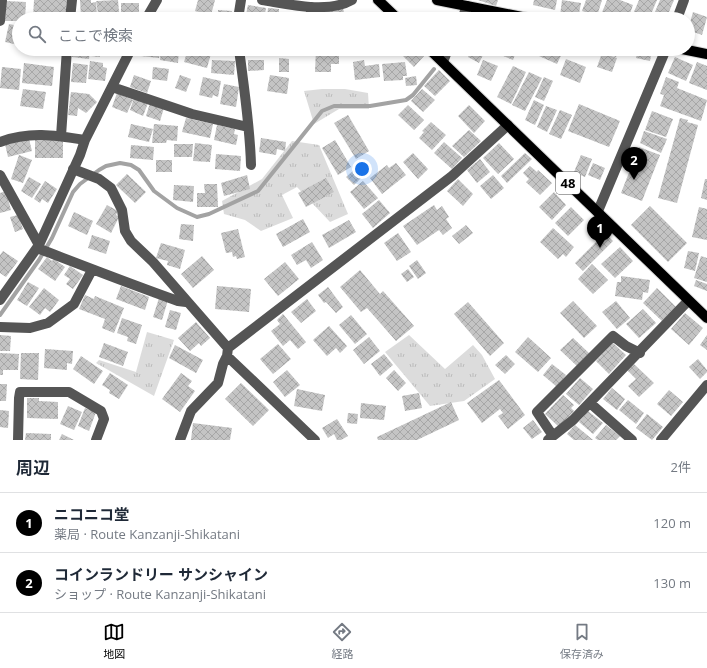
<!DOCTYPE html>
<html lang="ja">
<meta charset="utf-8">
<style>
:root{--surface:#fff;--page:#f6f6f7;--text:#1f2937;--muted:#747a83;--line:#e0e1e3;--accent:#000}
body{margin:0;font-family:"Open Sans","Noto Sans JP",sans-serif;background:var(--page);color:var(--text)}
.you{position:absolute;left:362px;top:169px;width:14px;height:14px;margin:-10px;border:3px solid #fff;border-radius:50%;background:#1a73e8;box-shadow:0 0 0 6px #1a73e833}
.badge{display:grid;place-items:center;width:26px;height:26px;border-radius:50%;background:var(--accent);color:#fff;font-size:13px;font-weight:700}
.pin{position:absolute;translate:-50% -33px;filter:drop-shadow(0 1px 2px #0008)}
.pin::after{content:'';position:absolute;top:21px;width:14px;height:12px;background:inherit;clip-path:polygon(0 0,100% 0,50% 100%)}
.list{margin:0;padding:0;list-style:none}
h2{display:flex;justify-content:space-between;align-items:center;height:52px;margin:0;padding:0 16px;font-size:17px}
h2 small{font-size:13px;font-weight:400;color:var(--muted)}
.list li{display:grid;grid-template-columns:26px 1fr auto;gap:12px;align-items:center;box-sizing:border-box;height:60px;padding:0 16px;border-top:1px solid var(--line)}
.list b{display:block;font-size:15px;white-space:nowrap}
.list p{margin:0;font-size:13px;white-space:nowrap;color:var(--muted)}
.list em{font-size:13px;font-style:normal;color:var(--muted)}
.icon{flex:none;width:22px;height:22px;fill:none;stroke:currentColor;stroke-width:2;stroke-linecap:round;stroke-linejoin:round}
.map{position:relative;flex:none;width:707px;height:440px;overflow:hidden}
.search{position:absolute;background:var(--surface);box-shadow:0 2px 6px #0003;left:12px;right:12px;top:12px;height:44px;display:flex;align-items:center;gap:10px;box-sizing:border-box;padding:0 14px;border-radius:22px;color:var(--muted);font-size:15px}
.sheet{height:172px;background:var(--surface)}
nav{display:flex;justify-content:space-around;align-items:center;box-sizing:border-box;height:56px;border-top:1px solid var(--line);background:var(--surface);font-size:11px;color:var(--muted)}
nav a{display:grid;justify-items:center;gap:2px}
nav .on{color:var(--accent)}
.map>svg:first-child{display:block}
</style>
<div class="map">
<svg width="707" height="440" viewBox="0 0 707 440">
<defs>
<pattern id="grass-tufts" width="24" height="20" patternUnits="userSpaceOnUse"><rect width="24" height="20" fill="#dcdcdc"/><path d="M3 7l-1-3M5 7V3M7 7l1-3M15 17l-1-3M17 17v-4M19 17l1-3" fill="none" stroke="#bbb"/></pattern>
<pattern id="building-cross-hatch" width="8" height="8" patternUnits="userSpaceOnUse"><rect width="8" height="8" fill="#c4c4c4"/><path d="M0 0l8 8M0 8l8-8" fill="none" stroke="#a7a7a7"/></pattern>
</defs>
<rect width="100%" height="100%" fill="#fff"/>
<path fill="url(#grass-tufts)" d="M322,89h23l23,4 1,16h-30l-25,15 -10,-33z
M292,141l27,4 29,69 -18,8 -33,-35 -15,8 11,23 -32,13 -16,-11 -21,-6 -2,-13 40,-22z
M147,332l27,8 -20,56 -58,-33 3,-3 37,12z
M409,335l36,34 28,-24 9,10 13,24 -31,22 -34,5 -45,-54z"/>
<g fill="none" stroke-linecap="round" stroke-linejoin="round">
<path stroke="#a3a3a3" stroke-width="4" d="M0,315l39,-55 13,-22 21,-46 7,-8 19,-14 7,-4 14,-3 11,2 8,5 15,21 23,17 20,9 12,-3 49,-23 64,-80 12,-5h36l36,-6 7,-5 21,-26"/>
</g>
<path fill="url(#building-cross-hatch)" d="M34,0h33l-2,19 -32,-1z
M80,0h11v3l5,-1 1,14 -16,1z
M118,0l1,12 -21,1 -2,-12z
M198,0h17l-4,15 -16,-4z
M478,0h20l-2,6z
M534,0h23l-2,10 -22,-5z
M562,0l19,3 -3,16 -18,-3z
M586,0h16l-5,16 -15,-5z
M607,0h13l13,5 -5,14h-16l-11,-4z
M639,0h18l-8,19h-18z
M660,0h14l-8,19h-14z
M6,1l20,1 -1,17h-6v2h-14z
M121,3h18v16h-18z
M248,5l18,3 -2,11h-19z
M343,7l2,12h-28l-2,-7z
M268,8l11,1v6h11v4h-23z
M218,10l14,1 -1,8h-13z
M693,12l14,5 -5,18 -14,-5z
M161,13l18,3 -1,3h-23l1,-4 5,1z
M292,14l10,1 -1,4h-9z
M183,15l14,1 -1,3h-13z
M9,24l10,2v19l-14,-3z
M24,49h35l-1,7 -34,-4z
M73,49h17l-1,10 -17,-2z
M91,49h26l-1,7 -16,-2v3l-9,-1z
M141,49h19l-1,9 -18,-2z
M161,49h18l-1,14 -18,-3z
M188,49l24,1 -5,18 -23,-6z
M316,49h23v15h-8v8h-16z
M396,49h23l6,6 -11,12z
M472,49h14l-7,14 -11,-6z
M504,49h13l-4,11 -12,-5z
M542,49h22l-7,15 -18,-8z
M606,49h13l-3,8 -12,-4z
M638,49l14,1 -2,11 -14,-3z
M602,53l15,5 -5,14 -15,-5z
M675,57l18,8 -7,16 -18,-8z
M279,58l10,1v13h-10z
M566,59l20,8 -6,16 -20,-8z
M212,60l23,1 -1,14 -23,-2z
M248,60h16v10l-16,1z
M364,60l1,6 14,-2 1,13 -25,3 -2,-18z
M483,60l15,6 -7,15 -14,-6z
M90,61l13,2v4l4,1 -2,13 -17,-2z
M405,62l2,14h-4v4l-19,1 -2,-17z
M697,62l10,4v24l-18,-7z
M24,63l30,4 -2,19 -30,-3z
M73,63l15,2 -2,18 -15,-1z
M513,66l13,6 -15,32 -14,-7z
M2,67l19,2 -2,21 -19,-2z
M153,67l16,2 -2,12 -15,-2z
M439,70l11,11 -15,15 -11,-10z
M529,72l13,6 -17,33 -13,-6z
M134,75l17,6 -4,12 -17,-6z
M180,75l11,4 -5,13 -11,-4z
M270,75l19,3 -2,16 -20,-3z
M416,76l1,9 -11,1 -1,-8z
M203,77l18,4 -3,16 -5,-2 -1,3 -13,-3z
M544,77l9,4 -9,20 -9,-4z
M666,77l13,5 -2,6 30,12 -6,21 -41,-15 4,-11 -4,-1z
M224,84l15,3 -3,20 -16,-3z
M23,89l23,3 -3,17 -23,-3z
M422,89l13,11 -12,12 -12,-11z
M71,92l18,2 8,8 -11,11 -8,-5 -1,8 -9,-1z
M117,93l16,7 -6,13 -15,-6z
M134,98l14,5 -5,13 -13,-6z
M534,100l10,5 -9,20 -10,-5z
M150,103l14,5 -4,13 -14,-5z
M579,104l41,17 -11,26 -41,-16z
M408,105l16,15 -10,10 -16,-15z
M469,105l16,16 -11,12 -16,-17z
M546,106l11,4 -10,22 -10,-5z
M560,110l12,5 -11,24 -12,-5z
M652,111l21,8 -7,18 -21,-7z
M348,115l21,36 -13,8 -22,-36z
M186,118l27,6 -3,14 -28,-6z
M680,118l8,2 -1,2 11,3 -21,78 -19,-5z
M431,122l15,13 -14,15 -13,-12 5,-6 -2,-1z
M131,124l22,5 -4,13 -21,-5z
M154,124l24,2 -1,15 -10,-1 -1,3h-14z
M217,125l18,4 -1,5 4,1 -2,10 -22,-5z
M469,130l12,11 -17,16 -12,-11z
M644,131l23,8 -6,14 -21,-10z
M261,138l25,4 -1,9 -8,-2 -1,6 -17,-3z
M29,139l3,12 -24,6 -3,-13z
M35,140h28v18h-28z
M335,140l16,27 -13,8 -16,-27z
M444,142l18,16 -10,11 -18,-16z
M195,143l17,2 -2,17 -17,-1z
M499,143l15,16 -16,15 -15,-16z
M174,144h19l-1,13h-18z
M131,145l23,2 -1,13 -23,-2z
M639,147l21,8 -18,46 -21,-8z
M413,153l15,16 -10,10 -15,-17z
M525,153l7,6 -25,24 -6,-7z
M216,154l25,2 -1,15 -25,-2z
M19,155l13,5 -9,23 -12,-4z
M581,155l11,4 -7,18 -11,-5z
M480,159l10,13 -13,11 -10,-13z
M156,160h16v12h-16z
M396,163l10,12 -24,19 -12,-16 17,-13 2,3z
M593,163l12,5 -5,12 -12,-5z
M530,166l7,6 1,-2 14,13 -12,12 -14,-13 3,-3 -6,-6z
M354,170l7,8 -7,7 -8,-8z
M127,174l19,18 -11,11 -19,-18z
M247,175l3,14 -26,7 -3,-13z
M493,175l11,13 -13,11 -11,-13z
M29,177l12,7 -9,14 -11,-7z
M326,178l8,14 -28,15 -8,-14z
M458,179l15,15 -10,12 -16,-15z
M705,179h2v21l-6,-2z
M45,181l12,8 -9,14 -6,-4 -2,4 -6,-4z
M363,181l15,17 -14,11 -14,-17z
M204,184h13l1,23h-21v-14h8z
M174,185l20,1 -1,16 -20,-2z
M6,191l5,19 -11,3v-20z
M554,192l12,13 -14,15 -13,-13z
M379,200l11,13 -17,15 -11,-14z
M107,205l11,6 -2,4 3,2 -8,16 -15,-9z
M434,205l3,5 5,-4 7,11 -3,2 6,9 -9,7 -4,-5 -22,15 -14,-19z
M650,206l37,37 -19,19 -37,-37z
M571,207l13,13 -16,16 -13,-13z
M699,207l8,2v31l-15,-3z
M74,212l19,9 -6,14 -19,-9z
M18,215l5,14 -8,3 -5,-15z
M303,219l7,13 -27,15 -7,-13z
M349,220l7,12 -27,16 -7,-13z
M181,224l13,1 -1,16 -14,-2z
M466,225l7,8 -14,11 -7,-8z
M553,228l21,19 -8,10 -3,-3 -5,5 -18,-17z
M238,229l7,28 -8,2 -1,-3 -3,1 -1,-5 -6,1 -5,-20z
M398,233l13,19 -14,9 -13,-18z
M605,233l8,8 -30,30 -8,-8z
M92,235l18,6 -4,13 -18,-6z
M312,242l11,18 -12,8 -5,-8 -9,5 -6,-10z
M161,243l24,7 -5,19 -13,-4 1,-4 -12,-3z
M620,247l13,14 -18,17 -14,-14z
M3,251l15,10 -12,16 -6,-4v-18z
M688,251l11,2 -4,18 -11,-3z
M202,256l12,14 -21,18 -12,-14z
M701,256l6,2v24l-13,-4z
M47,257l5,4 2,-2 11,8 -10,14 -17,-12z
M417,260l9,13 -8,6 -9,-13z
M285,262l14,17 -21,17 -14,-17z
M592,264l16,16 -15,14 -15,-15z
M70,266l13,9 -10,14 -7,-5 4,-5 -6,-4z
M408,269l6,8 -7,5 -6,-8z
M360,270l20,24 3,-3 31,35 -18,15 -29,-33 -6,4 -21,-25z
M621,276l29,4 -2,13 -5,-1 -1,8 -27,-4 2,-14h4z
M696,280l11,4v7l-13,-5z
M28,282l11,6 -12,18 -10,-6z
M121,286l28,11 -4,13 -29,-11z
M217,286l34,3 -2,23 -34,-3z
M328,287l15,20 -7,6 -10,-11 -2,1 -6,-8z
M44,288l15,12 -9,12 -5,-4 -5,7 -11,-8z
M657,288l19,19 -14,14 -19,-18z
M85,295l9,4 1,-3 29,12 -10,25 -12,-5 3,-9 -26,-10z
M159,298l9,2 -6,20 -9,-3z
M307,299l9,12 -15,12 -10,-11z
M573,301l24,25 -13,12 -24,-25z
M616,301l14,17 -13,11 -15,-17z
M468,302l36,41 -14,13 -36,-42z
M643,309l13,14 -17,15 -13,-14z
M170,310l11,3 -5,17 -11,-3z
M685,313l18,15 -14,17 -18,-16z
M283,314l23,28 -8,7 -8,-9 -7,6 -12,-15 9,-7 -3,-4z
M351,315l16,19 -12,10 -16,-19z
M122,318l20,7 -6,19 -9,-3 1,-4 -11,-4z
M196,322l14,16 -9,8 -2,-3 -9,8 -12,-13z
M329,326l18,20 -7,7 -4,-5 -9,8 -14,-16z
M0,335l11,1 -1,15h-10z
M707,335v15l-7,-5z
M369,337l11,14 -16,13 -11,-14z
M528,337l23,21 -13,14 -23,-20z
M573,338l17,16 -12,13 -18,-17z
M104,343l24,9 -5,14 -24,-9z
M613,343l13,12 -17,19 -13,-13z
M278,344l13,15 -18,15 -13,-15z
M175,345l28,15 -7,13 -27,-15z
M45,349l28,2 -1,13 -5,-1v7l-23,-2z
M0,353l19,1 -1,16h-15v5h-3z
M21,353h18l-1,27 -18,-1z
M384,354l9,11 -13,11 -9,-12z
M506,355l9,9 -10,10 -10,-9z
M81,356l22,15 -9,13 -21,-15z
M698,359l9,11v2l-7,7 -11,-12z
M552,364l14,11 -9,12 -14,-12z
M634,364l20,19 -15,14 -11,-11 8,-7 -9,-9z
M287,370l13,15 -15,12 -12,-15z
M394,370l12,13 -8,8 -12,-13z
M110,373l18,12 -9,14 -10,-6 1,-3 -8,-5z
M181,373l11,8 -4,5 7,5 -15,21 -18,-13z
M580,378l13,11 -14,16 -13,-11z
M499,380l26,35 -17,14 -10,-13 5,-3 -3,-4 -18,14 -15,-20z
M241,383l28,27 -16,16 -28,-27z
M0,384h7l-1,17h-6z
M612,388l13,11 -8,11 -14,-11z
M297,389l28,6 -3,16 -28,-5z
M669,390l14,12 -12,14 -14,-12z
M419,393l3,15 -17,3 -3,-15z
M563,395l11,10 -3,3 3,3 -15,16 -14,-13z
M27,398h12v3l19,1v17l-31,-1z
M628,400l16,13 -8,11 -17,-14z
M451,402l8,18 -42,20h-39l-1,-3z
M361,403l25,3 -2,14 -24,-2z
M68,406l14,6 -8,18 -14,-6z
M85,408l11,4 -7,19 -11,-5z
M0,410l9,1 -1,17 -8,-1z
M588,411l15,12 -10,11 -14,-12z
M348,413l10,1 -1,10 -10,-1z
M647,414l16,13 -11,13 -16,-12z
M337,419l11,17 -7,4h-4l-3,-6 -6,4 -6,-10z
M533,420l9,12 -10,7 -9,-11z
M193,423l39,5 -2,12h-39z
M575,425l18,15h-19l-7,-6z
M606,425l14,11 -4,4h-18l-3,-2z
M26,433l25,1v6h-26z
M62,434l12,6h-15z"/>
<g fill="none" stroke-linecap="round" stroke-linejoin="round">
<defs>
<path id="major" d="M378,0l20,19
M437,0l95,19
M429,49l278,269
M682,49l25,5"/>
</defs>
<use href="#major" stroke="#dbdbdb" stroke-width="12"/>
<path stroke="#555" stroke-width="10" d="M262,0c26,4 66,14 90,0
M311,7v12
M70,19l2,-19
M146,19l11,-19
M238,19l3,-19
M462,19l5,-13
M677,19l7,-19
M0,21l2,-21
M239,49c5,39 11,77 12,116
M443,62l5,-13
M112,87l80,27 56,13
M61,136l6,-87
M0,142c29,-11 54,-7 85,-2
M73,169l26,10 12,9 11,22 3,21 6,10 22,21 75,86 -1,8 -4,8 -5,19 -27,28 -11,29
M0,175l39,70
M598,211l68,-162
M37,248c47,18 93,36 141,53l8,1
M0,300l39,-55 41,-90 5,-15 46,-91
M0,327l30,1 18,-5 26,-19 18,-34
M228,348l224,-172 56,-51
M227,356l88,84
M590,403l42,37
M553,436l-16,-24 76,-76 13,10 14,7
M18,440l1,-42 1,-6h49l32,19 3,8 -8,21
M548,440l25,-20 115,-119
M661,440l46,-55"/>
<use href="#major" stroke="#000" stroke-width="10"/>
</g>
<g text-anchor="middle" stroke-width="4" stroke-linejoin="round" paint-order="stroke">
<rect fill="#fff" stroke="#4c4c4c" stroke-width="1" x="556" y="172" width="24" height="22" rx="3"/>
<g font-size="13" font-weight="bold" fill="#000">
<text x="568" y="188">48</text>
</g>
</g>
</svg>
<div class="you"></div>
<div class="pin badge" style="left:600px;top:248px">1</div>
<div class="pin badge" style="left:634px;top:180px">2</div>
<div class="search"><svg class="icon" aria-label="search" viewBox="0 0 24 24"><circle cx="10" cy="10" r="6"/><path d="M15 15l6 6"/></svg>ここで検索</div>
</div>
<section class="sheet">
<h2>周辺<small>2件</small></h2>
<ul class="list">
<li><span class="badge">1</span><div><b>ニコニコ堂</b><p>薬局 · Route Kanzanji-Shikatani</p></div><em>120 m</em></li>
<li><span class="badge">2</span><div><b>コインランドリー サンシャイン</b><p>ショップ · Route Kanzanji-Shikatani</p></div><em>130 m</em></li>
</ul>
</section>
<nav>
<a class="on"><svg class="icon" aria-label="map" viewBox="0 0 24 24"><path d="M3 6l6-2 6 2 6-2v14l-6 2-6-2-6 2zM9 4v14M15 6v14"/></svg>地図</a>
<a><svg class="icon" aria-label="directions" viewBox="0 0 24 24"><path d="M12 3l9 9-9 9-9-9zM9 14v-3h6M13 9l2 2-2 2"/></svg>経路</a>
<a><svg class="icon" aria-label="saved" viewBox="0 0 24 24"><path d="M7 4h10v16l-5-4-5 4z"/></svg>保存済み</a>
</nav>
